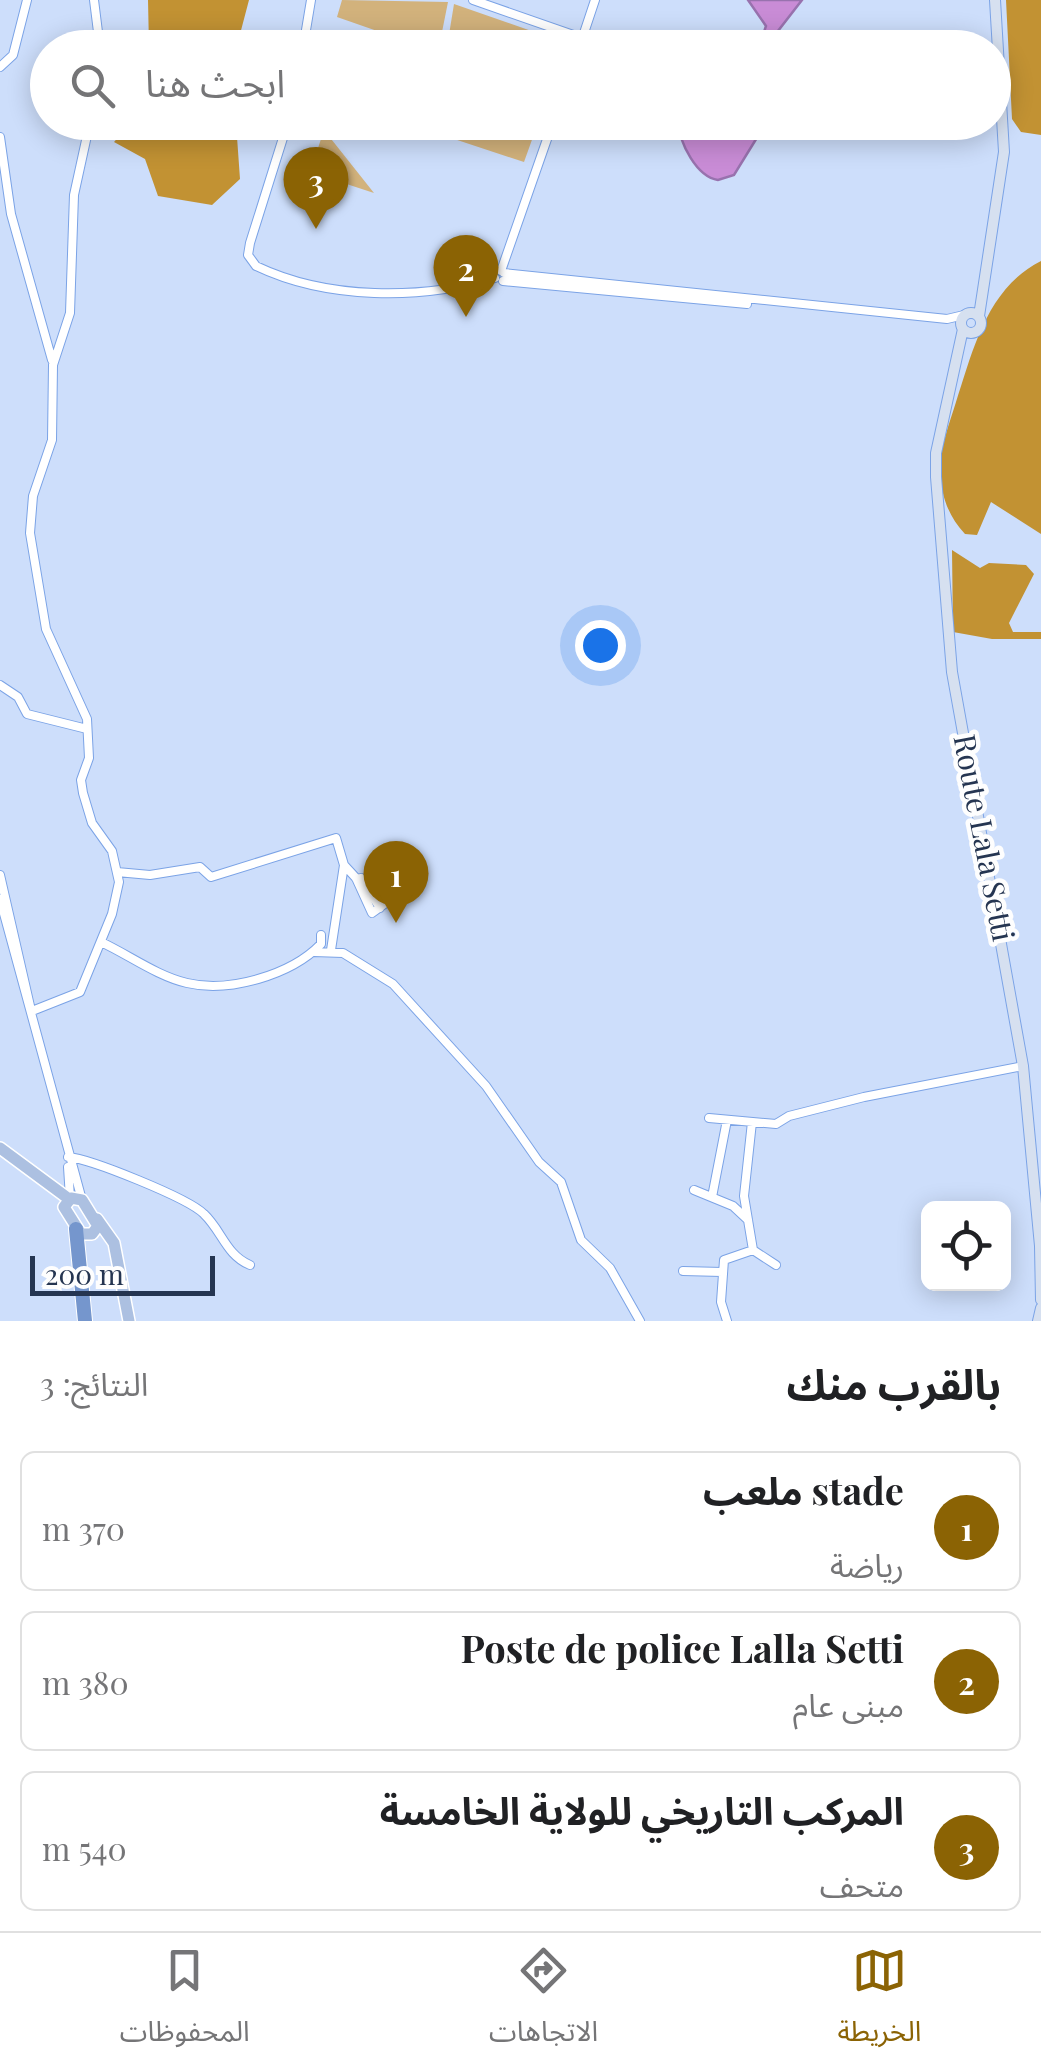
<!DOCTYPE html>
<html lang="ar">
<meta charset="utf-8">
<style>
:root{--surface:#fff;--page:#f2f2f2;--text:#202124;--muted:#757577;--line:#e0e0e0;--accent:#8b6304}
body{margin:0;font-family:"Playfair Display","Noto Sans Arabic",serif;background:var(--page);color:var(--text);direction:rtl}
.controls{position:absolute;right:30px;bottom:30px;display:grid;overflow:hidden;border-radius:15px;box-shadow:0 5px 25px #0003}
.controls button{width:90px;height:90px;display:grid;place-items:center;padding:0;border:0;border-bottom:2px solid var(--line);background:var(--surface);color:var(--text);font:50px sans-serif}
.scale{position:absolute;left:30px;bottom:25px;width:185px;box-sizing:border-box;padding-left:10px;border:5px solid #253551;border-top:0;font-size:28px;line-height:35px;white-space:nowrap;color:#253551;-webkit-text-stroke:8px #fefefe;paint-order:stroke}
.you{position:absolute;left:600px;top:645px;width:35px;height:35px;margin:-25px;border:8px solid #fff;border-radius:50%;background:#1a73e8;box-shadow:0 0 0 15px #1a73e833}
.badge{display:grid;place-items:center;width:65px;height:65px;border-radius:50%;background:var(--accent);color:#fff;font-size:32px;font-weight:700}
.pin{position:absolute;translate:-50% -82px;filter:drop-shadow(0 2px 5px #0008)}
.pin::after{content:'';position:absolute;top:52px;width:35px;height:30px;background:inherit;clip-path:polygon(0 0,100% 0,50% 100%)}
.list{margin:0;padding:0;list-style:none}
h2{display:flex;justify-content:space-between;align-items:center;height:130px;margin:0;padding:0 40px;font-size:42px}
h2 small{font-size:32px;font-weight:400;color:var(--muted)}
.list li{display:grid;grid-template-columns:65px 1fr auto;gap:30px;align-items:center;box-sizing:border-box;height:140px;margin:0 20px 20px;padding:0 20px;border:2px solid var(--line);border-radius:15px}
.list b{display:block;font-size:38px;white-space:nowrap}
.list p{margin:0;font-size:32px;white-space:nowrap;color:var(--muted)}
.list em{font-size:32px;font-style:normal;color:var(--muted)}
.icon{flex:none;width:55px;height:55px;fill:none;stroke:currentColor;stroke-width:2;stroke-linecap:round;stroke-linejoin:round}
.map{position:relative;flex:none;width:1041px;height:1321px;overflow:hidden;direction:ltr}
.search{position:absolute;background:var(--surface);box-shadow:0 5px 25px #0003;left:30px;right:30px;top:30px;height:110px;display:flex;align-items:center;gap:25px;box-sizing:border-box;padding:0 35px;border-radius:55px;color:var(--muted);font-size:38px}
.sheet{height:610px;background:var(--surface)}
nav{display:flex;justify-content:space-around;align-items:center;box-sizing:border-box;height:140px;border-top:2px solid var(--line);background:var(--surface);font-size:28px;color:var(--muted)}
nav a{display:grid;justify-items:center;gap:5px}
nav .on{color:var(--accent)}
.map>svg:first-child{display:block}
</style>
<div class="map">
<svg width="1041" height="1321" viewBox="0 0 1041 1321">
<rect width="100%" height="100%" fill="#cddefb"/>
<path fill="#d2b27c" d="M342,0l106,2 -9,45h-16l-86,-30z
M454,4l106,37 3,6h-116z
M435,122h103v1l-14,39 -91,-30z
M324,130l50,63 -64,-21z"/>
<path fill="#c29233" d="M148,0h101l-10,38 2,9h-92z
M1006,0h35v135l-20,-3 -9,-13z
M131,123h105l4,56 -28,26 -54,-9 -13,-37 -31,-17z
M1041,261v273l-50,-32 -14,33 -12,-1c-17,-18 -24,-39 -25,-63 0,-24 9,-46 16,-69 17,-52 31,-114 85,-141z
M952,550l28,18 9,-5 37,2 8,9 -25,49 4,9h28v7h-49l-39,-7z"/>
<path fill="#c98cd6" stroke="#9872ae" stroke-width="2.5" d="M748,0h54l-24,31 1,16h-20l7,-21z
M679,123v-1l87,1 -32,52 -16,5c-21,-3 -39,-37 -39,-57z"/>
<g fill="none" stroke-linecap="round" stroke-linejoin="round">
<defs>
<path id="street" d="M94,0l6,48
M473,0l109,38
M303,48l8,-48
M579,48l16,-48
M0,67l13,-12 14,-55
M288,122l-38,121 -2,12 8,11c71,34 165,34 239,12
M0,137l11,77 41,146
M501,271l52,-149
M504,273l443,46 17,-4
M503,281l244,23
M0,685l18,12 9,17 60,15
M344,865l12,13 16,35 18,-13 -14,-19 -20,-3
M117,872l33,3 50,-8 11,10 125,-39 8,27 -13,85
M0,875l30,131
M361,878l19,30
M0,899l82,301
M101,942c28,13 56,34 86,41 42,10 104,-8 134,-39v-9
M314,952l29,1 50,31 93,102 53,76 22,20 20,58 29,28 30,53
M32,1011l48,-19 32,-78 7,-32 -7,-31 -20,-28 -9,-30 -2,-13 8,-22 -2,-39 -41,-90 -16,-96 3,-37 19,-56 1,-75 17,-52 4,-118 16,-73
M709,1118l67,6 13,-8 75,-19 159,-31
M68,1157c23,2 120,41 136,57 18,17 22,41 46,51
M68,1167l2,31
M694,1190l39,16 15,14
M712,1197l15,-77
M753,1250l23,15
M683,1271l39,1
M727,1321l-6,-19 3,-42 29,-10 -9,-54 8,-74"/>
<path id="secondary" d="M961 323a10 10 0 1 1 20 0a10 10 0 1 1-20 0Z
M979,316l25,-164 -9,-152
M963,329l-27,124v24l16,195 71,394 17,180 1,54
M1038,1321l3,-13"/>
<path id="primary" d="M0,1148l69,51
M71,1198l11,2 16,26 -6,8h-11l-17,-27z
M97,1219l17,24 15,78"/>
<path id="highway" d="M76,1229l9,92"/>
</defs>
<use href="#street" stroke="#7ba3e6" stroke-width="10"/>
<use href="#secondary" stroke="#7ba3e6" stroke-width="12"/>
<use href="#primary" stroke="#fff" stroke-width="14"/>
<use href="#highway" stroke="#fff" stroke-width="16"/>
<use href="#street" stroke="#fff" stroke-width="8"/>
<use href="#secondary" stroke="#d6e0f0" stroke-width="10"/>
<use href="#primary" stroke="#acc0e1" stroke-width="11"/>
<use href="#highway" stroke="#7596cd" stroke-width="14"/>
</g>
<g text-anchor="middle" stroke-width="9" stroke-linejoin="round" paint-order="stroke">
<g font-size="30" fill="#253551" stroke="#fefefe">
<text transform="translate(983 838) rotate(79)" y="10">Route Lala Setti</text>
</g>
</g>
</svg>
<div class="controls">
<button><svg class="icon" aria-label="locate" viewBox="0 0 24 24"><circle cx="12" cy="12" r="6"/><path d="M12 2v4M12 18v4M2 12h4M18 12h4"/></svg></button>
</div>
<div class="scale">200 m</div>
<div class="you"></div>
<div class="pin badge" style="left:396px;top:923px">1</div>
<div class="pin badge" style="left:466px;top:317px">2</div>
<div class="pin badge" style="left:316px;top:229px">3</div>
<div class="search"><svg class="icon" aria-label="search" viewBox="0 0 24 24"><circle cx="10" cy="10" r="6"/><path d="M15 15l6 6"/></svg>ابحث هنا</div>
</div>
<section class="sheet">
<h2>بالقرب منك<small>النتائج: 3</small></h2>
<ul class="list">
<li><span class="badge">1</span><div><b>stade ملعب</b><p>رياضة</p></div><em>370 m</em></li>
<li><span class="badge">2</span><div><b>Poste de police Lalla Setti</b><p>مبنى عام</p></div><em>380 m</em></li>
<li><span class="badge">3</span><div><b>المركب التاريخي للولاية الخامسة</b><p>متحف</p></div><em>540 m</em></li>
</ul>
</section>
<nav>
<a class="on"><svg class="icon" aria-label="map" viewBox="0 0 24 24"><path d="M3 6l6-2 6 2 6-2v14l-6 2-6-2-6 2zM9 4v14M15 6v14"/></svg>الخريطة</a>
<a><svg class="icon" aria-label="directions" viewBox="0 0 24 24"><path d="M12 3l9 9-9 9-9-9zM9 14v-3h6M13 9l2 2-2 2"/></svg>الاتجاهات</a>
<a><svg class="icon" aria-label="saved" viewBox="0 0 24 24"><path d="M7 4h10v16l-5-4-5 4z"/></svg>المحفوظات</a>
</nav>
